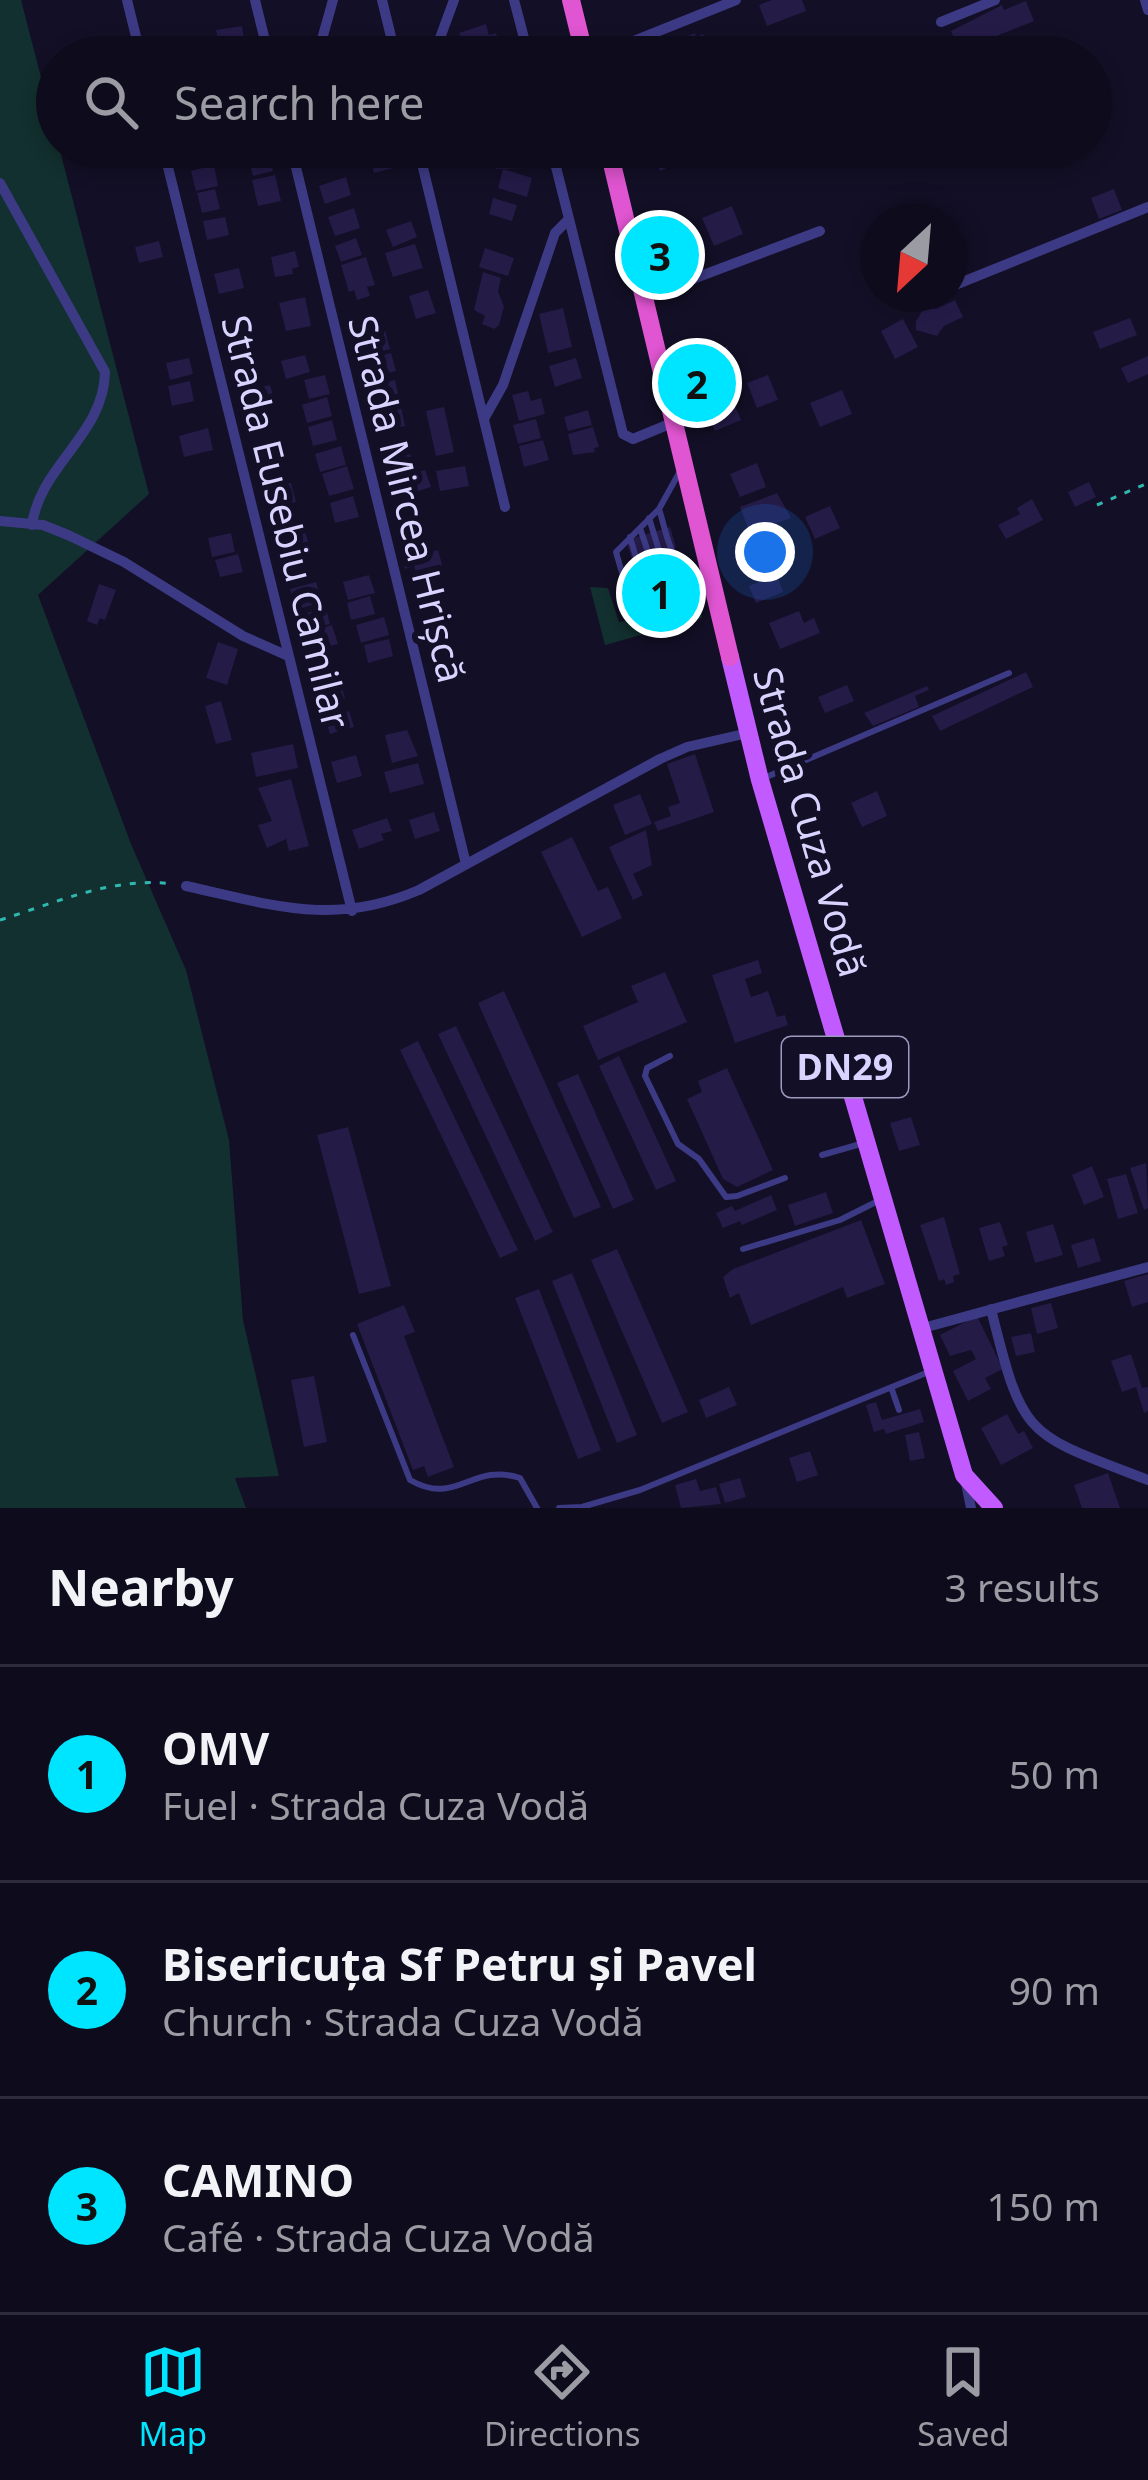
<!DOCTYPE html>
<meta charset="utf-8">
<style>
:root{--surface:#0e0b1c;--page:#1c1929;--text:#f1f3f6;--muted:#9b9ba3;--line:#2e2b3b;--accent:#00e5ff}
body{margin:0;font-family:"Noto Sans",sans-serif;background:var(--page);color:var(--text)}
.compass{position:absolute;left:860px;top:204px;width:108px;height:108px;border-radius:50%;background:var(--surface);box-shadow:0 6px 18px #0003;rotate:206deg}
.you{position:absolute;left:765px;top:552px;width:42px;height:42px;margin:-30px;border:9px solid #fff;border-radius:50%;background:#1a73e8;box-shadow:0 0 0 18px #1a73e833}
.badge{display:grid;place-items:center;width:78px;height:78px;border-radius:50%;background:var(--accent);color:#111;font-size:39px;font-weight:700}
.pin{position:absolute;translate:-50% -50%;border:6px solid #fff;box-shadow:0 3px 12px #0006}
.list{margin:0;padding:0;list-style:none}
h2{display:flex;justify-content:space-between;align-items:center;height:156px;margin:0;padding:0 48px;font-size:51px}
h2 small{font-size:39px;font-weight:400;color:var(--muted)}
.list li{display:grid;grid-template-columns:78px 1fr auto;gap:36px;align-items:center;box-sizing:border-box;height:216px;padding:0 48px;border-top:3px solid var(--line)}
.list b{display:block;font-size:45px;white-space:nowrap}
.list p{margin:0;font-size:39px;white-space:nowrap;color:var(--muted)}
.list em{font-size:39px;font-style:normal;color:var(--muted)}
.icon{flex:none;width:66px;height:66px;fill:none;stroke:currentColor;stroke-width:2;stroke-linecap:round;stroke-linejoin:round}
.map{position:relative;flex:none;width:1148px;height:1508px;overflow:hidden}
.search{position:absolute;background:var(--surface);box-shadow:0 6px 18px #0003;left:36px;right:36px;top:36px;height:132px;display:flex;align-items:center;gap:30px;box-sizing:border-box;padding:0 42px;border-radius:66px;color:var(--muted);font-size:45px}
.sheet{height:804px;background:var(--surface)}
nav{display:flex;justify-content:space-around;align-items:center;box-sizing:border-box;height:168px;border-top:3px solid var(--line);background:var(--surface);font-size:33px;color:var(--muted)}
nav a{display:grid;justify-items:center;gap:6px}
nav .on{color:var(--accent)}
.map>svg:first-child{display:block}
</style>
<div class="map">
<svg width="1148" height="1508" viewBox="0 0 1148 1508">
<rect width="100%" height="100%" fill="#130f26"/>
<path fill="#12302f" d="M0,0h21l128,494 -111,101 93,249 55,126 43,170 14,180 36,156 -44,2 11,30h-246z
M685,575l11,10 6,33 -97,27 -15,-58 18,1 11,34 31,-6 3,7 37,-11 -10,-36z"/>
<path fill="#241b47" d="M772,0h30l4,11 -39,15 -8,-21z
M1026,1l8,20 -75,30 -8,-20 51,-26 2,5z
M486,24l3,11 7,-2 6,20 -8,4h-27l-8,-24z
M242,26l3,19 -25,4 -4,-19z
M695,33l1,4 7,-3 7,18 -30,5 -6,-15z
M399,147l5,18 -30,8 -5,-21z
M495,147h29l1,21 -29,1z
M648,147h31l2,4 19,-4 2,4 -42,20z
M267,148l6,23 -20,5 -6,-22z
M214,165l4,21 -22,5 -5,-20z
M503,169l29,9 -5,19 -29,-9z
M275,175l6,26 -23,5 -6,-26z
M346,177l5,18 -26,9 -6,-18z
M215,189l5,20 -18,4 -5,-20z
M1114,189l8,21 -23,9 -8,-21z
M493,198l24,7 -5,16 -23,-7z
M732,206l11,28 -29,12 -12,-28z
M354,208l6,20 -25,8 -7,-19z
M225,217l4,18 -22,5 -4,-19z
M411,221l6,16 -24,10 -7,-17z
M356,238l6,17 -21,7 -6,-16z
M159,241l4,16 -24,6 -4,-16z
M415,244l8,24 -30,9 -8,-24z
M485,248l29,10 -6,18 -29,-9z
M295,251l4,16 -7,2 1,5 -18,3 -4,-20z
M366,257l9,28 -8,2 3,9 -13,4 -3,-10 -5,2 -8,-27z
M239,268l5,20 -25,6 -5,-20z
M483,272l18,6 -3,13 6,16 -5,18 -5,4 -12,-5 3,-8 -11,-6z
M428,290l8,23 -20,6 -7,-23z
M305,297l6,29 -25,5 -7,-28z
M955,300l8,17 -19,9 -7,10 -21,-6v-9l8,-13 12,1z
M563,308l9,39 -24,6 -9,-39z
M249,317l4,18 -23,6 -4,-19z
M1130,318l7,17 -37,14 -7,-17z
M903,319l15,28 -23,12 -14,-28z
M385,331l5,18 -23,6 -5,-18z
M727,346l9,20 -22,10 5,10 -5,7 -27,10 -5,-19 23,-10 9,2 -9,-20z
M391,353l5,18 -23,6 -4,-18z
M305,355l5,17 -24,7 -5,-18z
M1148,356v18l-20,9 -7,-15z
M189,358l4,16 -23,6 -4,-17z
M576,358l6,20 -27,9 -6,-21z
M325,375l5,19 -21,5 -5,-19z
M768,375l10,25 -21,8 -10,-25z
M395,380l4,18 -26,6 -4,-18z
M190,381l4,20 -22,5 -4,-20z
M270,385l6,20 -24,7 -6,-21z
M842,390l10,24 -32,13 -10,-24z
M528,391l3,10 10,-3 4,16 -26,7 -7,-26z
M327,397l5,19 -25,7 -5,-18z
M732,399l9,21 -26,11 -9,-21z
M401,406l4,20 -23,5 -5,-20z
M444,407l10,45 -18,4 -10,-45z
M588,410l4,15 -24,6 -4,-14z
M536,419l5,19 -23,6 -5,-19z
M332,420l5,20 -24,6 -5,-19z
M593,427l6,20 -5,1 1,4 -22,3 -5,-21z
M208,428l5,22 -29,7 -5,-21z
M543,440l6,20 -25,7 -5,-21z
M341,446l5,19 -26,7 -5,-18z
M410,454l4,16 -23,7 -5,-16z
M757,463l9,24 -26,10 -10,-23z
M347,466l7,23 -25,7 -7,-22z
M465,466l4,20 -29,5 -4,-20z
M425,470l6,17 -25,8 -5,-17z
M1089,482l7,15 -21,10 -7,-15z
M291,483l5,19 -20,5 -5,-19z
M777,493l14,25 -41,15 -10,-26z
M353,496l6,21 -24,6 -5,-20z
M1032,499l11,21 -37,19 -8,-14 22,-11 -3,-6z
M830,506l10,22 -25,11 -10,-22z
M670,527l6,20 -8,3 16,56 -34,9 -8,-28 6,-1 -9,-28 -7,2 -6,-20z
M305,531l6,21 -25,7 -6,-21z
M231,533l4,19 -23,5 -4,-19z
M438,550l5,18 -26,8 -3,-10 -9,3 -4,-15 9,-2 1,5z
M238,554l5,18 -23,5 -5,-17z
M369,575l6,18 -27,7 -5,-18z
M777,575l6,17 -27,11 -7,-17z
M316,582l6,20 -26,8 -6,-21z
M99,584l17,6 -11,30 -5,-2 -3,7 -10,-4z
M370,596l5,18 -24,6 -4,-17z
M326,608l4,16 -24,6 -4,-16z
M799,611l5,12 10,-5 6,15 -40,16 -11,-26z
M384,617l5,18 -28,8 -5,-18z
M332,625l6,19 -28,7 -5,-18z
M389,639l4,17 -25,7 -4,-18z
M218,642l20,7 -11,36 -21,-7z
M1026,672l7,15 -93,44 -8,-15z
M340,679l5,20 -24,6 -5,-21z
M847,685l7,16 -29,12 -7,-16z
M927,686l2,4 -14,6 4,11 -46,19 -9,-13z
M221,701l11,39 -16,4 -11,-38z
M349,711l5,16 -24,7 -5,-16z
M407,730l11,26 -26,7 -7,-28z
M293,744l5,24 -42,9 -5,-24z
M695,754l19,58 -56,19 -4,-9 17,-6 -3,-9 12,-4 -13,-39z
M356,755l6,21 -25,7 -6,-21z
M418,763l6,21 -34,9 -6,-21z
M291,779l18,67 -20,5 -3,-12 -19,9 -9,-23 14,-4 -14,-33z
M877,791l10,25 -25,11 -11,-24z
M640,794l12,30 -27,11 -12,-30z
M434,812l6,19 -25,8 -6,-19z
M387,818l5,13 -11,3 3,6 -25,9 -7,-19z
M646,830l6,35 -19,9 10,21 -10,5 -24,-53z
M572,837l26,54 10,-4 14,31 -40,19 -41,-85z
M758,960l4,13 -17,6 6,18 17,-6 9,26 8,-2 3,10 -53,18 -23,-68z
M665,972l22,50 -89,38 -15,-34 55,-24 -7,-16z
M504,991l97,216 -27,11 -96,-215z
M456,1026l97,206 -18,9 -97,-207z
M418,1041l100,209 -18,8 -100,-208z
M619,1056l57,125 -20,9 -57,-124z
M727,1068l46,102 -36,17 -14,-8 -36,-80 15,-7 -4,-11z
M578,1074l56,126 -21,9 -56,-126z
M911,1117l9,28 -21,6 -9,-28z
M348,1127l43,159 -32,8 -42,-159z
M1146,1163l2,45 -4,2 -14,-42z
M1092,1166l12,31 -20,8 -12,-30z
M1126,1174l12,39 -20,6 -11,-40z
M826,1192l7,21 -38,13 -7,-21z
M771,1195l6,15 -35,15 -2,-4 -17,7 -7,-15 16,-7 3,5z
M944,1217l16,57 -7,2 1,6 -8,3 -2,-6 -5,2 -19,-56z
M861,1220l24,64 -38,14 -4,-11 -92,38 -12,-32 -9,5 -7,-21 10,-8z
M1000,1222l8,23 -6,2 3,9 -16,5 -10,-33z
M1053,1224l10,31 -28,8 -9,-31z
M1094,1238l7,23 -23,7 -7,-23z
M617,1249l71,163 -26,11 -71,-163z
M572,1273l65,162 -20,8 -65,-162z
M1148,1274v28l-16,5 -8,-26z
M539,1289l62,161 -23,9 -63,-161z
M1051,1303l7,25 -21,6 -6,-26z
M404,1305l11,27 -11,4 50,131 -26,10 -4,-11 -11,4 -56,-146z
M977,1316l26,53 -18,9 6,11 -23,12 -15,-30 23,-12 -5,-9 -21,6 -10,-21z
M1031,1333l4,19 -19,4 -5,-19z
M1131,1354l11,34 6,-1v24l-4,2 -8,-26 -14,5 -11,-31z
M314,1376l13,66 -23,5 -13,-67z
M729,1387l8,18 -31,13 -7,-18z
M876,1402l6,18 38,-11 4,13 -38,12 -2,-5 -10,3 -8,-27z
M1007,1414l11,20 6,-3 9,17 -32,17 -20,-37z
M919,1432l6,26 -15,3 -5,-26z
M810,1451l8,24 -21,7 -8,-24z
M1108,1473l12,35h-38l-8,-23z
M740,1478l6,19 -21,6 -6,-19z
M696,1479l4,12 16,-4 5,17 -40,4 -6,-23z"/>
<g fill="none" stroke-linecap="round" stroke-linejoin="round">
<path stroke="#2fb8b0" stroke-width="3" stroke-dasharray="6 9" stroke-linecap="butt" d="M1097,505l51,-22
M0,920c55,-17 114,-44 173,-36"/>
<path stroke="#3d3a85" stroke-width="6" d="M636,238l35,-8 14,38 -39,18
M679,473l-20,36c9,27 11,65 46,64
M659,509l-43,43 6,21 7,4 47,-13
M649,518l15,49
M640,528l14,42
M630,537l11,37
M764,778l245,-105
M670,1056l-23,12 -2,8 33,68 21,15 27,38 11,-1 48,-18
M822,1155l42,-12
M743,1249l97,-29 42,-21
M353,1335l57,145c47,27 61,-18 110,-2l17,30
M891,1387l8,23
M559,1508l23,-1 58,-17 291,-119"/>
<path stroke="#3d3a85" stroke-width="10" d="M127,0l14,57
M255,0l14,57
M382,0l14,57
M514,0l15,57
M1145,0l3,10
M941,22l54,-22
M317,57l16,-57
M433,57l21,-57
M594,57l142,-57
M163,147l189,764
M291,147l175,717
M418,147l87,360
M551,147l72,287 10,5 39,-16
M0,183l105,189c-1,63 -65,93 -73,153
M950,287l198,-80
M645,297l175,-66
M485,417l18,-32 52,-152 13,-13
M0,521l43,4 25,10 56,27 119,74 45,20
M186,886c87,19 147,41 233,4l241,-131 27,-12 61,-14
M991,1309c32,130 34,124 157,171
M923,1328l225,-61
M965,1478l6,30"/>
<path stroke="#c25bff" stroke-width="18" d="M730,657l30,123 204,695 30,33"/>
<path stroke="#e055d1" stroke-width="18" d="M571,0l14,57
M608,147l122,510"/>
</g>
<g text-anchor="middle" stroke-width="12" stroke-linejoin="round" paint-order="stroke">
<rect fill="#130f26" stroke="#9e99be" stroke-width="3" x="782" y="1037" width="126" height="60" rx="9"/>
<g font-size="36" font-weight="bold" fill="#d9d4ff">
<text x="845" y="1080">DN29</text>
</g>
<g font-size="39" fill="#d9d4ff" stroke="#130f26">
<text transform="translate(407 499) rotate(76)" y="14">Strada Mircea Hrișcă</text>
<text transform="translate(286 522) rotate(76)" y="14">Strada Eusebiu Camilar</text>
<text transform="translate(810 822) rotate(74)" y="14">Strada Cuza Vodă</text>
</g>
</g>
</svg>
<svg class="compass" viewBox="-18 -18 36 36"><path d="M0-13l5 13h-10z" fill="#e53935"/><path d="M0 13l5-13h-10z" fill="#9b9ba3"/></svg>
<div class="you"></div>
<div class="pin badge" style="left:661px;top:593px">1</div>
<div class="pin badge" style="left:697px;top:383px">2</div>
<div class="pin badge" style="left:660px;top:255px">3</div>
<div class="search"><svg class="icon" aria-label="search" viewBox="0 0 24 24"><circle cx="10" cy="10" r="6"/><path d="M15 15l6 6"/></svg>Search here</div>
</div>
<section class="sheet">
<h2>Nearby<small>3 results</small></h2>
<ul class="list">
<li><span class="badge">1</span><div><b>OMV</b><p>Fuel · Strada Cuza Vodă</p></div><em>50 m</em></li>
<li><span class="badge">2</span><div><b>Bisericuța Sf Petru și Pavel</b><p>Church · Strada Cuza Vodă</p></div><em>90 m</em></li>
<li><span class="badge">3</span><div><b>CAMINO</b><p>Café · Strada Cuza Vodă</p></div><em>150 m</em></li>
</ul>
</section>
<nav>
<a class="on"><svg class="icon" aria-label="map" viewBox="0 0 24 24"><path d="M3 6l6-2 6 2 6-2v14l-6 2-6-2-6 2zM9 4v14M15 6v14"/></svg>Map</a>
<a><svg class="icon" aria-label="directions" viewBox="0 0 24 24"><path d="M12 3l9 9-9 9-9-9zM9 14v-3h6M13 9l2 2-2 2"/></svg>Directions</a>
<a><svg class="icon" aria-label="saved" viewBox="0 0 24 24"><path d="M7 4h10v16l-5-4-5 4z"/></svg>Saved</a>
</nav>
